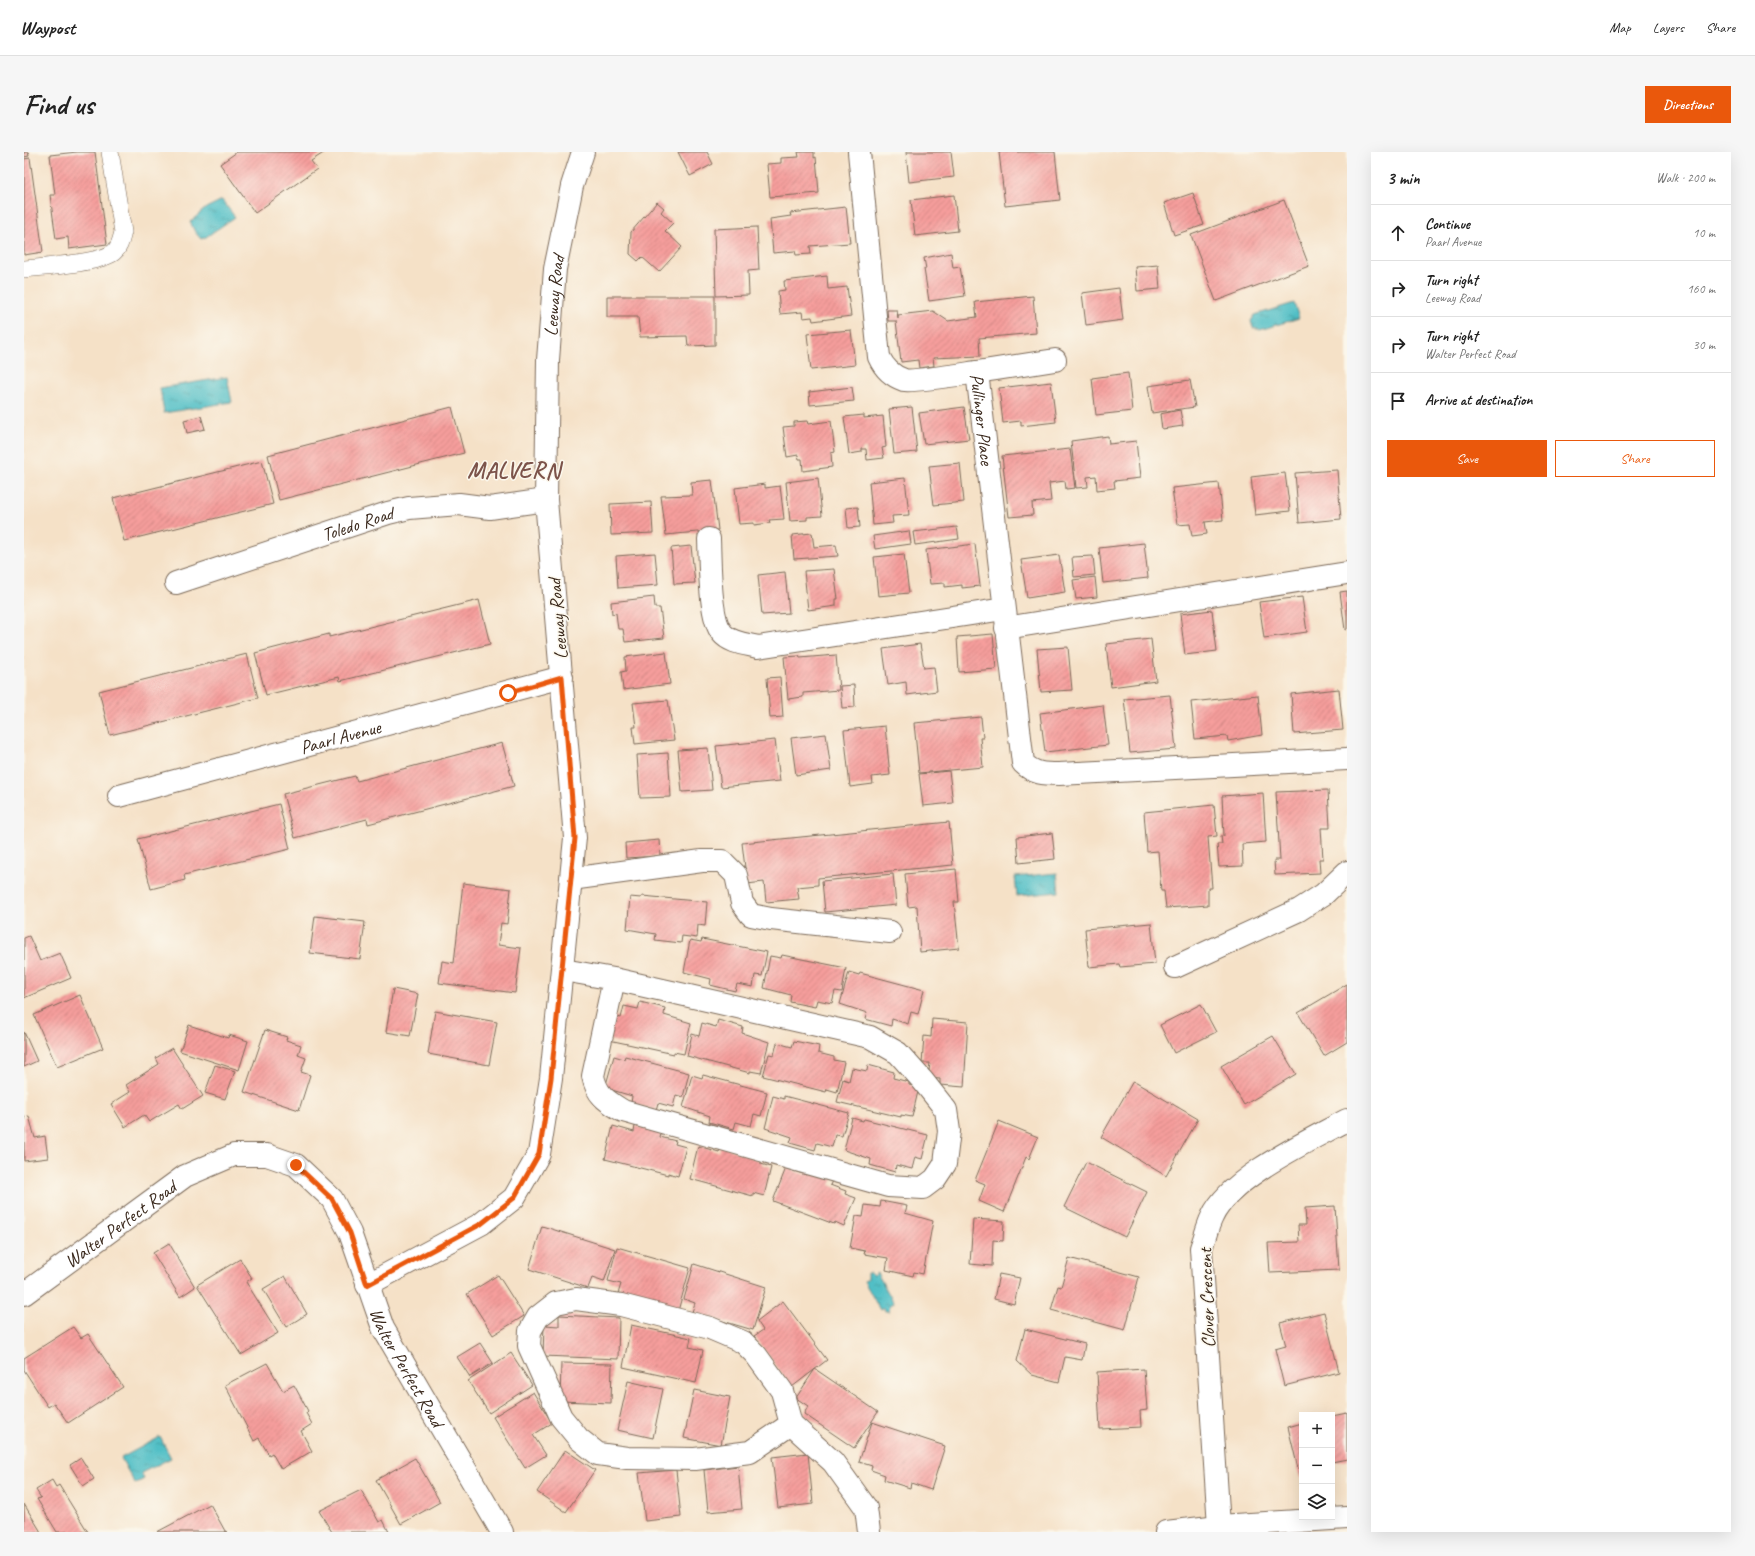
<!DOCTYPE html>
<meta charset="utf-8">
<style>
:root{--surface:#fff;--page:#f6f6f6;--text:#222;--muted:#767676;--line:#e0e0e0;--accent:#ea580c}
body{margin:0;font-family:Caveat,sans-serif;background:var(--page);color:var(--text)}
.controls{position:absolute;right:12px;bottom:12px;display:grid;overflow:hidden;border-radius:0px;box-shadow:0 4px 16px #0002}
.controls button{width:36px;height:36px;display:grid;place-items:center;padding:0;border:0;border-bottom:1px solid var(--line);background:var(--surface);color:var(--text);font:20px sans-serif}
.stop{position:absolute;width:12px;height:12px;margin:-9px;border:3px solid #ea580c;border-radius:50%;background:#fff}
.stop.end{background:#ea580c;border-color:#fff;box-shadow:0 1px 4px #0008}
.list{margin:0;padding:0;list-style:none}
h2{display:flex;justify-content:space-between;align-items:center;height:52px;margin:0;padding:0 16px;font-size:17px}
h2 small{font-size:13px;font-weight:400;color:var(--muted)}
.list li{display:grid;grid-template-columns:26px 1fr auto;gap:12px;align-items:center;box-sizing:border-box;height:56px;padding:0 16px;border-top:1px solid var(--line)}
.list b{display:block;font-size:15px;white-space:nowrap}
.list p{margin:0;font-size:13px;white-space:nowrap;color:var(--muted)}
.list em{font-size:13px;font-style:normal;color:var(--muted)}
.actions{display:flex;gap:8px;padding:12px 16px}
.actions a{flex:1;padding:9px 0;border:1px solid var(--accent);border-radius:0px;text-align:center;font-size:14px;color:var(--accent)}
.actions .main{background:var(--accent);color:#fff}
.icon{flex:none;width:22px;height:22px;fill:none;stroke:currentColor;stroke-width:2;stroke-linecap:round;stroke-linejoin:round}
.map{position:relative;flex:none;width:1323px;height:1380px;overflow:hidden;border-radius:0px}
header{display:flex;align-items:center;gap:24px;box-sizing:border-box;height:56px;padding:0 20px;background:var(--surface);border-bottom:1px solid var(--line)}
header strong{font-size:19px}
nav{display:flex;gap:22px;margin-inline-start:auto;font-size:14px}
.intro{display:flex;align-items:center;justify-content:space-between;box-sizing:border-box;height:96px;padding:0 24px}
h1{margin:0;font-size:28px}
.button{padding:10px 18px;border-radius:0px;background:var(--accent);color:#fff;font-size:14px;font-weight:700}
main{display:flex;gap:24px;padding:0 24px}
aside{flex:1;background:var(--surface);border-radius:0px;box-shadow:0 4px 16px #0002}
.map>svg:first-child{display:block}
</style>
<header>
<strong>Waypost</strong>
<nav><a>Map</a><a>Layers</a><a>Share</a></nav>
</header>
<div class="intro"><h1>Find us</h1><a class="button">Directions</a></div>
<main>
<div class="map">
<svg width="1323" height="1380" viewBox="0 0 1323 1380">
<defs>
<pattern id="water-ripples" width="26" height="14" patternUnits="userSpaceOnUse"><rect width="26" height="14" fill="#51bfc6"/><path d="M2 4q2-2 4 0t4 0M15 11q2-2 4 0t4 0" fill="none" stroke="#449ba0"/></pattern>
<pattern id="building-hatch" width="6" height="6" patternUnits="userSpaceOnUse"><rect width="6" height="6" fill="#f69e9c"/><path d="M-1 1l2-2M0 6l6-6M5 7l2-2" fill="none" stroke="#c8817f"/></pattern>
</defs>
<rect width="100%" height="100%" fill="#fbf7ec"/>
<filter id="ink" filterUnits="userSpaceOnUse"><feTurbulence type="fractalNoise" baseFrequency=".025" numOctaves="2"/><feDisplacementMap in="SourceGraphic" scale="8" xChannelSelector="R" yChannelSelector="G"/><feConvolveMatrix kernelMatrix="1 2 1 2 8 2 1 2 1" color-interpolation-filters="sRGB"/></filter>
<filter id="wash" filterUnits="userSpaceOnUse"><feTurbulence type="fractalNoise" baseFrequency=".012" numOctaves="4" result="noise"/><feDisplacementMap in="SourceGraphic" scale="16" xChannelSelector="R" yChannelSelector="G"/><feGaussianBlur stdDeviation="0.9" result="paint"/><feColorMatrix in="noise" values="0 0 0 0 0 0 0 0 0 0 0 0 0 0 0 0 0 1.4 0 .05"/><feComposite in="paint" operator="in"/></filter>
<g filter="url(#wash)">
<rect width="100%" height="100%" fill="#f5e1c7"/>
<path fill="url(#water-ripples)" stroke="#467472" d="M198,48l13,17 -29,20 -5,2 -6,-7 -5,-10 16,-14z
M1270,151l5,15 -39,12 -7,-2 -2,-7 4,-6z
M203,225l5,25 -68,11 -4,-25z
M1033,721l2,19 -42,4 -2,-19z
M843,1121h3l3,3 4,-3 17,30 -4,2 -1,6h-4l-1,-3 -4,2 -16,-29 3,-2z
M136,1285l11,21 -30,15 3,6 -9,5 -14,-26z"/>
<g id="blocks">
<path fill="url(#building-hatch)" d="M0,0h4l1,4 -5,1z
M53,0h18l12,92 -38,5 -1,-12 -12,2 -6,-44h5l-5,-40z
M213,0h88l-14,9 6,8 -62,44 -35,-49z
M654,0h29l6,12 -23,12z
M774,0h16v6l2,-1 3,36 -49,4 -3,-33 14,-1v-5l18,-1z
M882,0h45l3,25 -45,5z
M975,0h56l5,48 -55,6z
M6,6l13,94 -19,3v-96z
M1169,41l11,32 -30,10 -10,-32z
M930,43l4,36 -43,5 -4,-36z
M1260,48l25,66 -93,35 -25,-66z
M633,50l7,6 -3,4 12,11 -8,8 17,16 -23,25 -17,-15 -4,4 -8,-7 1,-22z
M822,55l4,36 -40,3 1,8 -15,1 -1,-4 -22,2 -3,-34 21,-3 -1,-3z
M733,75l2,43 -11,1 1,24 -33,1 -2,-67z
M927,101l2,15 7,-1 5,29 -36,5 -5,-32h2l-2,-11z
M1134,113l2,24 -23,2 -2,-24z
M803,124l1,13 19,-2 4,29 -38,5 -1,-4 -9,1 -1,-6 -22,2 -2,-23 7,-1 -1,-9z
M1095,136l4,32 -37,5 -4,-32z
M583,144h108v49l-27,1 -1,-10 -47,1 -2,-20h-31z
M1009,144l3,37 -57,5 1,18 -47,2 1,8 -15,2 -1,-8 -17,2 -5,-41h-8l-1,-11h10l1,9v-4l35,-4 15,10 29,-4 -2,-15z
M827,178l4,35 -44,5 -4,-36z
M1104,221l4,38 -36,4 -4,-37z
M1166,228l5,27 -43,6 -4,-27z
M1027,230l5,40 -35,4v-5l-18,2 -4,-35z
M828,235l2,14 -44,4 -1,-13z
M428,255l12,46 -185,47 -11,-45z
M888,255l5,45 -23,2 -5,-45z
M940,255l5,32 -45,5 -5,-31z
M1156,258l3,16 -21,3 -2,-15z
M840,263v3l19,-2 3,31 -4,1 2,10 -17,2 -1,-11h-4v3l-13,2 -5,-37z
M177,264l4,13 -18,4 -3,-13z
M783,269l1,3 23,-3 4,31 -4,1 1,14 -29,4 -1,-12h-3l-1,-4 -11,2 -4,-30 11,-1v-4z
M1084,284l1,8 27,-3 4,37 -26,3 1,7 -18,2 -1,-14 -9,1 1,10 -12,1 -5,-47z
M1046,297l5,39 -9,1 -1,-8 -16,2 2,18 -19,2 1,12 -24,2 -7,-61z
M238,309l11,43 -149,37 -11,-43z
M936,311l4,39 -30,3 -5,-39z
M1313,318l4,49 -42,4 -4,-50z
M1261,321l5,38 -35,4 -4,-38z
M794,326l4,38 -15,1v3l-17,1 -4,-39z
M881,326l4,37 -17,1 1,7 -20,2 -4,-43z
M688,328l6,50 -52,5 -5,-39 31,-1 -1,-13z
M1195,331l4,37 -18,2 2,12 -15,2 -2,-12 -13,1 -5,-37z
M741,332v4l15,-2 4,33 -15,1 1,3 -16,2v-2l-15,1 -4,-36z
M627,350l2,31 -42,2 -1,-31z
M834,355l2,20 -12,1 -2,-20z
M933,375l2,12 -44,6 -2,-13z
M885,379l2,13 -36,5 -2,-13z
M788,381l2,14 22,-2 2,11 -44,3 -2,-24z
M1120,391l4,35 -45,5 -4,-35z
M951,392l5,42 -18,2v-3l-17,2v-4l-15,1 -4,-34z
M667,394l4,37 -21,1 -3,-36z
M631,401l3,32 -40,3 -2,-32z
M880,402l5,39 -31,3 -4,-39z
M1035,403l6,37 -38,6 -6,-38z
M1069,404l2,19 -21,2 -2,-20z
M810,417l4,30h-2v7l-28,4 -4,-39z
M761,420l4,41 -27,2 -4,-40z
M1071,425l2,20 -21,2 -3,-19z
M1323,439v38l-2,1 -5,-38z
M630,445l1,11h5l4,30 -39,4 -2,-13h-5l-2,-16 -4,1 -1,-12z
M1278,445l5,35 -43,6 -5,-36z
M455,448l11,44 -150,37 -1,-4 -73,18 -11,-42 74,-19v3z
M1188,458l5,41 -32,4 -5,-41z
M969,482l3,35 -37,3 -2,-35z
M1127,487l5,42 -45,6 -5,-43z
M896,492l4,24 10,-1 3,24 -30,4 -1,-13 -18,3 -5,-36z
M1044,495l4,43 -31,2 -4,-43z
M642,500l4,32 -47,6 -2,-18 5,-1 -1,-14z
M223,502l11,44 -148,37 -11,-44z
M812,503l3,35 -36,3v4l-15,2 -4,-42 15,-1 1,2z
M756,525l3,40 -13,1 -3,-40z
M830,533l1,22 -13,1 -2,-22z
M1315,537l4,41 -49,4 -3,-40z
M1146,543l6,54 -46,4 -6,-54z
M1234,543l4,40 -34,6 -1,-5 -32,3 -4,-37z
M644,548l6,40 -39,4 -2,-17h3l-3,-24z
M1079,553l5,40 -63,7 -5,-39z
M957,565l2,21h-3l3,29 -64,6 -5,-50z
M861,574l5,49 -18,2 1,7 -23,3 -6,-57z
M802,582l5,36 -35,5 -5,-37z
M751,588l5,41 -59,6 -5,-41z
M478,591l12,43 -146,38 -1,-5 -72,19 -12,-44 72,-18 2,5z
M684,596l4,42 -30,2 -4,-42z
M644,601l3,44 -31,1 -3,-43z
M925,619l4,32 -30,3 -4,-32z
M1304,638l2,38h-9l2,31h-4l1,14 -45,2 -1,-15h6l-4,-68z
M1239,641l3,49 -24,2 1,22 -24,1 -2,-23h5l-1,-8h3l-2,-40z
M255,652l11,45 -106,26 1,5 -34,9 -13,-50z
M1190,653l3,31 -9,1 4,51h-4v17l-42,3 -2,-17h-3l-3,-40 -11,1 -3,-40z
M925,670l4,43 -135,13v7l-21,2 2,12 -33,3 -2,-20 -17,2 -5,-41z
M1028,681l3,26 -36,4 -2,-26z
M635,688l1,16 -34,2 -1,-15z
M932,717l3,33h-5l5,46 -39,4 -3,-46 -9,1 -3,-33z
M869,722l3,31 -71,7 -3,-31z
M439,731l48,6 -4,35 -6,-1 -3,22 23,3 -6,45 -76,-10 3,-22 12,2z
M618,744l65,6 -2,24 -7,-1 -1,13 -15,-2 -1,7 -26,-3 1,-6 -29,-5 3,-32 11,1z
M291,764l50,6 -5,37 -50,-6z
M1127,771l4,41 -35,3 -1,-3 -30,3 -4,-38z
M5,784l11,25 20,-8 11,25 -47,20v-60z
M678,787l65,13 -5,24 -7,-1 -2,12 -16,-3 -2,7 -25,-6 1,-6 -27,-7 6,-32 11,2z
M758,803l64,13 -4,24 -7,-1 -3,12 -15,-3 -2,7 -25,-5 1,-7 -27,-7 6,-32 11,2z
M825,820l10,3 1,-2 64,17 -6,24 -7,-2 -3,12 -16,-5 -1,7 -26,-7 2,-6 -27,-9z
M1323,832v58l-23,14 -26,-43z
M369,837l25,5 -8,42 -24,-4z
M56,843l23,53 -46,19 -23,-52z
M616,850l25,6 -1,7 27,8 -7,31 -10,-2v2l-65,-14 5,-24 7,2 3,-12 14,3z
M1177,852l15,28 -42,21 -14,-28z
M411,859l62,11 -8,43 -61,-11z
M908,867l36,3 -4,65 -24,-2v-6l-12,-1 2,-15h-8l2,-27 7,1z
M694,868l25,7 -1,6 27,9 -8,31 -11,-2v2l-63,-17 5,-22 7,2 3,-13 14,4z
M165,873l39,13 1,-3 19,6 -9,29 -59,-19z
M241,878l22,7 -1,3 15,5 -3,10 8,3 -5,14 9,3 -11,35 -55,-18z
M0,880l13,29 -13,6z
M1249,884l23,38 -52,31 -23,-39z
M770,889l25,5 -1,7 16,4v3l10,2 -7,30 -10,-3 -1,3 -63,-16 6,-22 5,1 3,-12 15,4z
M148,896l31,48 -21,13 -3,-5 -30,18 -5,-7 -19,12 -14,-23 19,-12 -4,-7 33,-21 -3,-6z
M590,904l10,3 1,-3 64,17 -6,24 -7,-2 -3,12 -15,-4 -2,7 -25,-7 1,-7 -27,-8z
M191,913l20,6 -10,28 -20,-6z
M844,913l26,7 -1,6 16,4v3l10,2 -7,30 -11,-2v2l-64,-15 6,-23 6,2 3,-13 15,3z
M668,923l10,3 1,-3 64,17 -6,24 -7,-2 -3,12 -15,-4 -2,7 -25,-7 1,-6 -27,-9z
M1109,929l65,38 -32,57 -65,-39z
M749,944l11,3v-3l65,17 -7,23 -7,-1 -3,12 -15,-4 -2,7 -25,-7 2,-6 -27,-9z
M5,964l6,22 10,-2 3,22 -24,3v-44z
M828,966l11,3 1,-2 64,16 -6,24 -7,-2 -3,12 -16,-4 -1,7 -25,-7 1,-6 -27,-9z
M975,969l39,16 -9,22 -3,-2 -22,55 -25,-11 6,-17 -10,-4z
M589,974l21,6 1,-6 26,7 -1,4 16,4 -1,3 11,3 -8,29 -10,-3v2l-63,-16z
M674,994l21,6 2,-6 40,15v3l10,3 -7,29 -11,-3v3l-63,-17z
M1062,1010l61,30 -22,45 -61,-30z
M762,1016l20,7 2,-6 25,10 -3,6 16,6 -1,3 11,4 -12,28 -9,-4 -1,2 -61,-23z
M857,1049l26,5 -2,7 28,8 -10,53 -9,-2 -1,4 -27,-6 2,-12 -24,-4 1,-3 -15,-3 6,-32 7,1 2,-12 15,2z
M1311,1054l4,64 -69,3 -2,-30 31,-1 -1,-17h8l-1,-17z
M949,1067l31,2 -1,20 -10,-1 -1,26 -22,-2z
M518,1074l73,23 -11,33 -12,-4 -4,10 -59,-19z
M145,1091l26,44 -15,10 -27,-44z
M593,1095l73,21 -12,43 -60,-17 3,-10 -13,-3z
M1045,1106l70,19 -14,53 -74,-20 7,-24 3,1z
M216,1107l12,19 -6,4 32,51 -37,22 -44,-70z
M670,1112l72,23 -13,43 -61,-18 3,-9 -11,-4z
M975,1122l21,4 -6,26 -20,-5z
M474,1123l26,41 -31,19 -26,-41z
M261,1124l22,38 -21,13 -23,-38z
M759,1149l44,59 -35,27 -38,-51 9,-6 -6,-9z
M1300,1160l15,60 -55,14 -9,-37 11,-3 -6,-23z
M535,1163l60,3 -1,41 -75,-3 1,-31 15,1z
M607,1173l60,13 -2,9 14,3 -7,33 -73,-16z
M49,1175l8,11 7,-4 35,53 -55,36 -14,-20 -6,4 -24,-37v-12z
M1001,1177l60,15 -3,16 -17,-3 -6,25 -27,-7 -15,-14z
M456,1191l13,20 -23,14 -13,-20z
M487,1201l21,32 -43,28 -21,-32z
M243,1211l16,28 11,-6 14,26 -2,2 6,11 -11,7 11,20 -31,18 -9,-16 -3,2 -10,-17 -5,3 -29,-56z
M537,1211l51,1 -1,39 -51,-2z
M791,1217l63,43 -24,36 -50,-34 4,-8 -12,-8z
M1120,1217l3,41 -7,1 1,16 -41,2 -3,-57z
M604,1229l35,8 -10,49 -36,-8z
M670,1238l36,7 -9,48 -37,-7z
M509,1240l19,31 -19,12 13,20 -21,13 -32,-51z
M1323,1261v46l-15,3v-46z
M848,1270l73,24 -14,44 -20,-7 -1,5 -26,-8 1,-5 -14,-5 1,-4 -13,-4z
M1278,1271v53l-2,1 -12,-50z
M541,1298l30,20 -29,42 -29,-20z
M784,1301l5,51 -35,4 -6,-51z
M57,1306l13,21 -11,7 -13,-21z
M391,1306l25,44 -39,22 -25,-44z
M714,1314l4,43 -34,3 -4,-42z
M652,1318l5,47 -36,4 -6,-48z
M28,1328l4,7 3,-2 29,47h-31l-20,-33 4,-1 -5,-8z
M337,1338l18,32 4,-2 6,12h-57l-13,-21z
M0,1352l17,28h-17z
M186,1352l15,27 2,1h-70z"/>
</g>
</g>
<g filter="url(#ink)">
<use href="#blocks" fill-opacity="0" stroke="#7c6a59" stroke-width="1"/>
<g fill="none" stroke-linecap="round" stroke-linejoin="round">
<defs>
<path id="lane" d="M0,117c19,-2 78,-6 90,-17 6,-5 7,-13 9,-20l-13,-80"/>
<g id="street">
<path id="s1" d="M835,0l20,205c5,11 13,19 25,23 10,2 59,-6 73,-8l46,391c11,11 21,11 36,11l288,-15"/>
<path d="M953,220l78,-12"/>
<path d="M685,387c1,21 0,79 13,94 8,10 24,11 36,14l246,-38"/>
<path id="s2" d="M152,431l212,-70 21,-5 50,-4 31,4 56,-8"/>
<path d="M982,476l341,-55"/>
<path id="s3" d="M95,644l443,-119"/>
<path d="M547,727l131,-18h20l14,14 6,28 9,12 20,4 119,13"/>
<path d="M1151,815l124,-57 25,-16 23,-22"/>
<path d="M539,818l51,9 256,58 28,16 25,28 23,29 3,21 -4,33 -10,15 -12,9 -35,-2 -265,-75c-16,-10 -26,-15 -30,-35l21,-97"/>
<path id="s4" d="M343,1133l114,-61 33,-26 25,-44 12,-76 24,-240 -29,-338 2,-140 7,-91 17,-83 11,-34"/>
<path id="s5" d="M0,1142l161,-118 49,-21h33l29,10 36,34 18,34 33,95 119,204"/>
<path d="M767,1272l-9,-33 -26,-36 -13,-13 -33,-14 -89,-23 -45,-6 -20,4 -18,14 -8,14 -1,15 32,71 18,22 19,15 29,4 68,1 55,-7 41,-28 42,38 33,46 3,24"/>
<path d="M1195,1374l-18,-278c4,-10 6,-21 11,-31 18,-40 97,-76 135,-97"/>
<path d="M1142,1380l53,-6 128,-8"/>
</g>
</defs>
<use href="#lane" stroke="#7c6a59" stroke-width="18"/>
<use href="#street" stroke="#7c6a59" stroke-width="24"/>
<use href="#lane" stroke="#fff" stroke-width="17"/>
<use href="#street" stroke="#fff" stroke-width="22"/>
</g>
</g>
<g fill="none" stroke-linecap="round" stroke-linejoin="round" filter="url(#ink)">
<path stroke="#ea580c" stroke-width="5" d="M272,1013l36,34 18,34 17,52 114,-61 33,-26 25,-44 12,-76 24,-240 -13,-161 -54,16"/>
</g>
<g text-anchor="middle" stroke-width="3" stroke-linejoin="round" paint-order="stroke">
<g font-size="19" fill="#3b2a1e" stroke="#fbf7ec">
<text dy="7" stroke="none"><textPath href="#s4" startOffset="1084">Leeway Road</textPath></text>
<text dy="7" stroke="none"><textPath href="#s1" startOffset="362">Pullinger Place</textPath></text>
<text dy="7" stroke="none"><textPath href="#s2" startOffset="191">Toledo Road</textPath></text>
<text transform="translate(533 467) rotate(-95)" y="7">Leeway Road</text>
<text dy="7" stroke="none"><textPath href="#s3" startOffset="229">Paarl Avenue</textPath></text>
<text dy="7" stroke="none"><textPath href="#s5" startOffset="119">Walter Perfect Road</textPath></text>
<text transform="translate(1182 1146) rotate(-92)" y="7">Clover Crescent</text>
<text dy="7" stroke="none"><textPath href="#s5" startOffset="551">Walter Perfect Road</textPath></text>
</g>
<g font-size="23" font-weight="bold" letter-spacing="1" fill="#7c534a" stroke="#fbf7ec">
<text x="490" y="326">MALVERN</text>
</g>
</g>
</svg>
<div class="controls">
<button>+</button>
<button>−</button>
<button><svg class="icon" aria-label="layers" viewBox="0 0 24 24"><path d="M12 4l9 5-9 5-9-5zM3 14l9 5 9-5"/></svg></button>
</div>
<div class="stop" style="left:484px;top:541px"></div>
<div class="stop end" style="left:272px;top:1013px"></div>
</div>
<aside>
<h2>3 min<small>Walk · 200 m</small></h2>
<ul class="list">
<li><svg class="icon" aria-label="ahead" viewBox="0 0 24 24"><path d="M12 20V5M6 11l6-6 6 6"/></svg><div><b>Continue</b><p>Paarl Avenue</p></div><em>10 m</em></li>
<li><svg class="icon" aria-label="right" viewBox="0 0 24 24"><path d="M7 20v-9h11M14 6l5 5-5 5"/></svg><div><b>Turn right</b><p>Leeway Road</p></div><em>160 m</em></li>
<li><svg class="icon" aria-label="right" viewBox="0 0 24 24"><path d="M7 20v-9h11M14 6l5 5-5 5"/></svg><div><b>Turn right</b><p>Walter Perfect Road</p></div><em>30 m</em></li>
<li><svg class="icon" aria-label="arrive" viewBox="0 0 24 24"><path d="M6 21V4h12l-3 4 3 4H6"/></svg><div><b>Arrive at destination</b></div></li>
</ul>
<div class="actions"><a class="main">Save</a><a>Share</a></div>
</aside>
</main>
